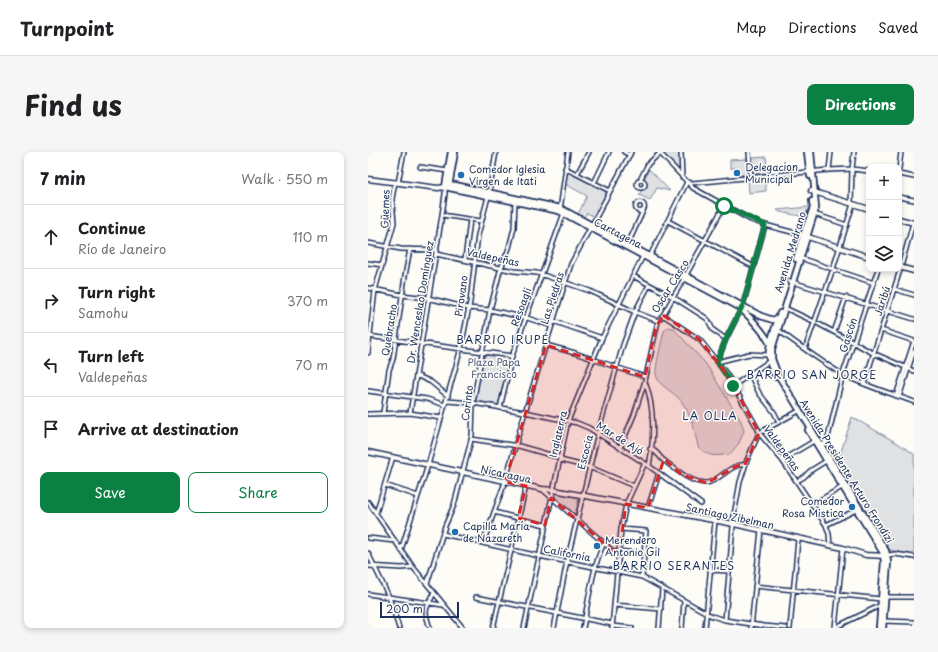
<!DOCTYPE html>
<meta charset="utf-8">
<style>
:root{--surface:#fff;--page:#f6f6f6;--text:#202124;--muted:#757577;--line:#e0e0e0;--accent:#0b8043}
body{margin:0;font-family:"Playpen Sans",sans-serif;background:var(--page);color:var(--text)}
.controls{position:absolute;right:12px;top:12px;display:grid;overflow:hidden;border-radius:8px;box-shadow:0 2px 6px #0003}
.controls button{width:36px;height:36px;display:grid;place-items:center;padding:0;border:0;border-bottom:1px solid var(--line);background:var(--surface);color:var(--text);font:20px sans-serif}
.scale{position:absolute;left:12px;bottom:10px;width:79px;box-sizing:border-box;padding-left:4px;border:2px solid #1b2f5e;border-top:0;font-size:11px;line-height:14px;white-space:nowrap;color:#1b2f5e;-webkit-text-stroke:3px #fdfcf7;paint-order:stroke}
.stop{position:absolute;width:12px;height:12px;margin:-9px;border:3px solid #0b8043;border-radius:50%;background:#fff}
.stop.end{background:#0b8043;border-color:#fff;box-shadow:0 1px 4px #0008}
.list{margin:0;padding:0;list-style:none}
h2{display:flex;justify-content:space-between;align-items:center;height:52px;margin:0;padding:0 16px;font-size:17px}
h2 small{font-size:13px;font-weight:400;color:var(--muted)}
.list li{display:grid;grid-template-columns:26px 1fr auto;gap:12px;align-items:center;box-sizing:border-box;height:64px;padding:0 16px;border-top:1px solid var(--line)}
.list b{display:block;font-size:15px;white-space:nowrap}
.list p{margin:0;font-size:13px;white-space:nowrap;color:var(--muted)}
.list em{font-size:13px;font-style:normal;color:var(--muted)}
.actions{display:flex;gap:8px;padding:12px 16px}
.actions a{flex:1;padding:9px 0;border:1px solid var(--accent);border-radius:8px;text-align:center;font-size:14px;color:var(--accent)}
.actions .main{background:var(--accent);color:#fff}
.icon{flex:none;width:22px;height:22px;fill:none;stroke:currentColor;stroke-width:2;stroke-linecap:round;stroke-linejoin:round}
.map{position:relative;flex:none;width:546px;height:476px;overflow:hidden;border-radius:8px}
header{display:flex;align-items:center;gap:24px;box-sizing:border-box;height:56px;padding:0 20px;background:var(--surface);border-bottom:1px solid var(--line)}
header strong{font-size:19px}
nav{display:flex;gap:22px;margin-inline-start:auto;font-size:14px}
.intro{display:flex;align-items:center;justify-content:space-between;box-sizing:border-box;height:96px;padding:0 24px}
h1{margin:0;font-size:28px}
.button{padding:10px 18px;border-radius:8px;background:var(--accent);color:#fff;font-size:14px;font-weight:700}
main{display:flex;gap:24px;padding:0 24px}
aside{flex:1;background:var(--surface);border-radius:8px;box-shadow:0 2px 6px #0003}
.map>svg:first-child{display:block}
</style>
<header>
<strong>Turnpoint</strong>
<nav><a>Map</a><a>Directions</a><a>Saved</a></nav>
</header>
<div class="intro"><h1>Find us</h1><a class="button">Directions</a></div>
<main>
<aside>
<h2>7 min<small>Walk · 550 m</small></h2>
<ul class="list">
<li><svg class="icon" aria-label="ahead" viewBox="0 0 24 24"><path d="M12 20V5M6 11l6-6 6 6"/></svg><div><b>Continue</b><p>Río de Janeiro</p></div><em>110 m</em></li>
<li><svg class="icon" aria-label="right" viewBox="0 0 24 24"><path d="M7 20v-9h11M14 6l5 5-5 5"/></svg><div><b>Turn right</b><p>Samohu</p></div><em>370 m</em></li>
<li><svg class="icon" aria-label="left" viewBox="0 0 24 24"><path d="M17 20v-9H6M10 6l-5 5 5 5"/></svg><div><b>Turn left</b><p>Valdepeñas</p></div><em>70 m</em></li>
<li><svg class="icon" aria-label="arrive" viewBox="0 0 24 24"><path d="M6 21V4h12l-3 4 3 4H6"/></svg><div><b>Arrive at destination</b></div></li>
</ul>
<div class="actions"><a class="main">Save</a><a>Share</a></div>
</aside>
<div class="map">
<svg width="546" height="476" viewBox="0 0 546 476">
<rect width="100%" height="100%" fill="#fdfcf7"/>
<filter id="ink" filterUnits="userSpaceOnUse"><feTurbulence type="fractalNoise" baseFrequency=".025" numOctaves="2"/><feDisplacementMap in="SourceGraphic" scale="8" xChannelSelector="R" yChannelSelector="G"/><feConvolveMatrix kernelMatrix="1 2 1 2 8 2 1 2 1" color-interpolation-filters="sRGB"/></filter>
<g filter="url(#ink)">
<path fill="#e0e1e3" stroke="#7e88a0" d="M294,0h17l1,20z
M398,5l2,16 -15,1 -2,-16z
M379,7l2,15 -11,1 -1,-7h-7v-8z
M281,17l21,22 -13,-3 -7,12 -11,-5 8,-14 -3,-2z
M199,19l41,21 -13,25 -8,-4 -3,4 -6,-3 9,-18 -22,-12z
M397,26l1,13 -17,2 -1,-13z
M441,55l-4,10 -25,-5 -3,-2z
M300,175l5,1 33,36 35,57 3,10 -5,12 -9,11c-16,2 -19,4 -32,-7 -3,-16 -7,-33 -17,-46 -7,-10 -23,-14 -25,-27 -1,-8 6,-33 8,-43z
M118,202l23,3 1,1 -12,47 -22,-4 8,-46z
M484,265l47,27 15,10v101l-24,-5 -53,-86z
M188,341l23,5 -4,17 -20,-15z"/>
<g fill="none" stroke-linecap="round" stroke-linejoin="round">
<defs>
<path id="minor" d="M256,0l6,3
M291,0l34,36 58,32 14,5 38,10
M313,0l1,25
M381,0l2,26
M52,15l28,4
M197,16l45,23
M531,17l2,-17
M461,18l2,-18
M209,22l12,-22
M531,22l15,3
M272,28l8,-16 12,-11
M269 32a4 4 0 1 1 8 0a4 4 0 1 1-8 0Z
M319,30l5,1 137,-13 23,-1 17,2
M30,31l6,-31
M226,31l15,-31
M531,45l15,3
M267.5 55a4.5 4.5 0 1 1 9 0a4.5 4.5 0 1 1-9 0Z
M483,51l1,-34 2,-17
M192,58l8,-58
M446,62l33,11
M74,63l39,6
M300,69l86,46
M0,91l33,6 36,1
M259,94l16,-35
M68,102l78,17 23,2 53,18 45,21 23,9
M281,106l38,-76
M432,106l74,25
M97,107l5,-39
M0,111l14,2
M265,124l40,21 33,21 2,2 5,10 13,9
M421,129l125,38
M0,136l34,7 26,3 40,10 22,2 37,8 25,8
M526,137l20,6
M417,156l30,14 58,31 41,18
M295,163l37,25 26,33 32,56 1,4 23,27 44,65 3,9 1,11
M185,169l49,17
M410,178c21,15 42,31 64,44 23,12 48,19 72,28
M513,178l33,11
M466,180l12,-35
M0,184l144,20
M178,193l29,8 70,24
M437,197l28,-80 20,-65
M0,201l7,-63 19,-67 -2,-24 3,-17
M349,210l9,-23 17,-34 22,-80
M349,210l32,-8 19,1
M382,222l9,19 15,19 5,10
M48,223l15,7 17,14
M277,230c10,25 9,58 4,84
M496,232l37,-117 12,-44
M365,234l35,-24
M0,239l59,8 18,6
M528,244l18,-55
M531,245l15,-46
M79,249l26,2 52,9 52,11 12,5 60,38 52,38
M132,256l12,-52 52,-143
M15,261l6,-43 4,-11 12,-83 5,-27
M42,261l32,-198 3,-21v-7
M0,262l42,-1 31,5
M103,287l48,7 42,12
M452,295l5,-4 3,-6 15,-63 35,-105
M252,296l14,-33 11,-34 13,-60 5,-6 23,-40 38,-69
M282,297c7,2 8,6 12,10 12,9 28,24 44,24 13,-1 24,-20 39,-18
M192,308l29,7 45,19
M414,308l32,-19
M429,329l7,-4 6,-6 16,-10
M17,333l33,11
M174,337l77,67
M0,350l45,65 50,61
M445,352l29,-17
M280,356l11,-35
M126,360l51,13
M8,361l17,-56
M458,373l30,-15
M253,377l25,2 -4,46
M75,382l96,22 103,21 70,39 13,4 39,6 22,2
M0,386l27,3
M115,391l22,-61 20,-70 46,-148 60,-112
M33,398l27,-85 33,-117 9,-46 8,-67 11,-42 7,-41
M251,399l25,3
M0,401l21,44 10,31
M520,403l7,-1 19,3
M0,414l33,2 12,-1
M342,418l19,1
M59,432l18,-58 9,-21 15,-57 3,-12 1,-33 17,-93 10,-39 9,-23 5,-20 1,-28
M387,434l126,13 4,-2h29
M0,442l75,11
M108,445l136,27
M246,453l47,4
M357,468l9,-105 6,-33 7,-22 12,-27 38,-21
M515,469l31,1
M244,474l20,2
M62,476c-7,-20 -4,-18 4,-35
M125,476l33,-142
M156,476l44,-207 34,-83 41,-82
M186,476l13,-67 31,-128 25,-88 12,-33 14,-27
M215,476c5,-25 10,-63 21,-85
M244,476l9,-99 5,-25 19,-41
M291,476l3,-39
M314,476l2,-27
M337,476l10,-107
M383,476l10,-98
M422,476l8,-89
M466,476l47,-23
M467,476l8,-80"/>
<path id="tertiary" d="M0,27l70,9 7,-1
M443,39l58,18
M531,67l15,4
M437,84l64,21
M531,115l15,4
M0,300l174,37 12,1 180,34 109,24 23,7 19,1"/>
<path id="secondary" d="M439,0l3,24
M443,0l5,56 -44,141v10l6,16 108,176 2,11 -5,66
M81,34l6,-34
M77,35l114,24 178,95c11,8 27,26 33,38
M77,35l4,-2h6l105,23 201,108 12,4 6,-3
M77,35l6,-35
M428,107l7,-24 10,-27 -1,-7
M408,225c-15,-23 -3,-41 4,-64
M440,278l75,123 1,9 -5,66"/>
</defs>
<use href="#minor" stroke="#1b2f5e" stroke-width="6"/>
<use href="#tertiary" stroke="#1b2f5e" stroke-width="7"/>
<use href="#secondary" stroke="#1b2f5e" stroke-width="8"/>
<use href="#minor" stroke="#fdfcf7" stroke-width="3"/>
<use href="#tertiary" stroke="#fdfcf7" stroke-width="4"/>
<use href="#secondary" stroke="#fdfcf7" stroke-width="4.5"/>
</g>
</g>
<g fill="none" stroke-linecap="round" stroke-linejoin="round" filter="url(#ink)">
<path stroke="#0b8043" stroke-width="5" d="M356,54l41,19 -22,80 -17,34 -9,23 16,24"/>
</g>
<path fill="#d62828" fill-opacity="0.2" stroke="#d62828" stroke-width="3" stroke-dasharray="8 5" stroke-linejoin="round" d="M295,163l37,25 26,33 33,60 -14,32 -8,1 -30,17 -25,-8 -18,-16 -16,49 -22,-4 -7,52 -68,-58 -6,27 -27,-7 8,-32 -21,-4 41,-137 99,32 11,-50z"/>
<g fill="#1f6fb2" stroke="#fdfcf7" stroke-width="1.5">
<circle cx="369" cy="21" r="4"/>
<circle cx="93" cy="23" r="4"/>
<circle cx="484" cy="355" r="4"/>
<circle cx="87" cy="380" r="4"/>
<circle cx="229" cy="394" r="4"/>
</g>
<g text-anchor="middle" stroke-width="3" stroke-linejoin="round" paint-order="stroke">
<g font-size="10" fill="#1b2f5e" stroke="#fdfcf7" text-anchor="start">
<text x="377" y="19">Delegacion<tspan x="377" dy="12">Municipal</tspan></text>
<text x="101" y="21">Comedor Iglesia<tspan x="101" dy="12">Virgen de Itati</tspan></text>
<text x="476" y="353" text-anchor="end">Comedor<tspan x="476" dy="12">Rosa Mistica</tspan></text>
<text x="95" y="378">Capilla María<tspan x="95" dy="12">de Nazareth</tspan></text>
<text x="237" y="392">Merendero<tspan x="237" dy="12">Antonio Gil</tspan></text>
</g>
<g font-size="10" fill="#1b2f5e" stroke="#fdfcf7">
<text transform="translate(17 57) rotate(-88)" y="4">Güemes</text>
<text transform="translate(250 81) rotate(28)" y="4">Cartagena</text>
<text transform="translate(422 100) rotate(-73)" y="4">Avenida Medrano</text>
<text transform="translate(125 105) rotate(12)" y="4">Valdepeñas</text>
<text transform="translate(302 134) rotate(-58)" y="4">Oscar Casco</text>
<text transform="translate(93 144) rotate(-82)" y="4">Pirovano</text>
<text transform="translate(184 146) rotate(-72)" y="4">Las Piedras</text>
<text transform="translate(514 149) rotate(-72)" y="4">Jaribú</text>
<text transform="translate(52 150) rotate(-81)" y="4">Dr. Wenceslao Domínguez</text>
<text transform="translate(153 155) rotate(-70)" y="4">Resoagli</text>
<text transform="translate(21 178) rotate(-81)" y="4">Quebracho</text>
<text transform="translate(480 183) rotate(-72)" y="4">Gascón</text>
<text transform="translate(99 251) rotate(-83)" y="4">Corinto</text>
<text transform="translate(190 282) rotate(-77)" y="4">Inglaterra</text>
<text transform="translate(252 286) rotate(32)" y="4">Mar de Ajó</text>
<text transform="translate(414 296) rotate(54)" y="4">Valdepeñas</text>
<text transform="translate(217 300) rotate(-76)" y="4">Escocia</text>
<text transform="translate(479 319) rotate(58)" y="4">Avenida Presidente Arturo Frondizi</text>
<text transform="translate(138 322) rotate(12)" y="4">Nicaragua</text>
<text transform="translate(362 364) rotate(12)" y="4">Santiago Zibelman</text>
<text transform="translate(199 401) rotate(11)" y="4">California</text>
</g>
<g font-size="10" fill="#4c5c7f" stroke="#fdfcf7">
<text x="126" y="214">Plaza Papa<tspan x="126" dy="12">Francisco</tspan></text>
</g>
<g font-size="11" letter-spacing="1" fill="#1b2f5e" stroke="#fdfcf7">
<text x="135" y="192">BARRIO IRUPÉ</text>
<text x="444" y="227">BARRIO SAN JORGE</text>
<text x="342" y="268">LA OLLA</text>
<text x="306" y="418">BARRIO SERANTES</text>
</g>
</g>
</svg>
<div class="controls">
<button>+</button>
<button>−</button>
<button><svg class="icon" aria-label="layers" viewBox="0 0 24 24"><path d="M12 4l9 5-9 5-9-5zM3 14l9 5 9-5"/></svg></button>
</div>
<div class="scale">200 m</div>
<div class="stop" style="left:356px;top:54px"></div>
<div class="stop end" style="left:365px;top:234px"></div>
</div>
</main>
